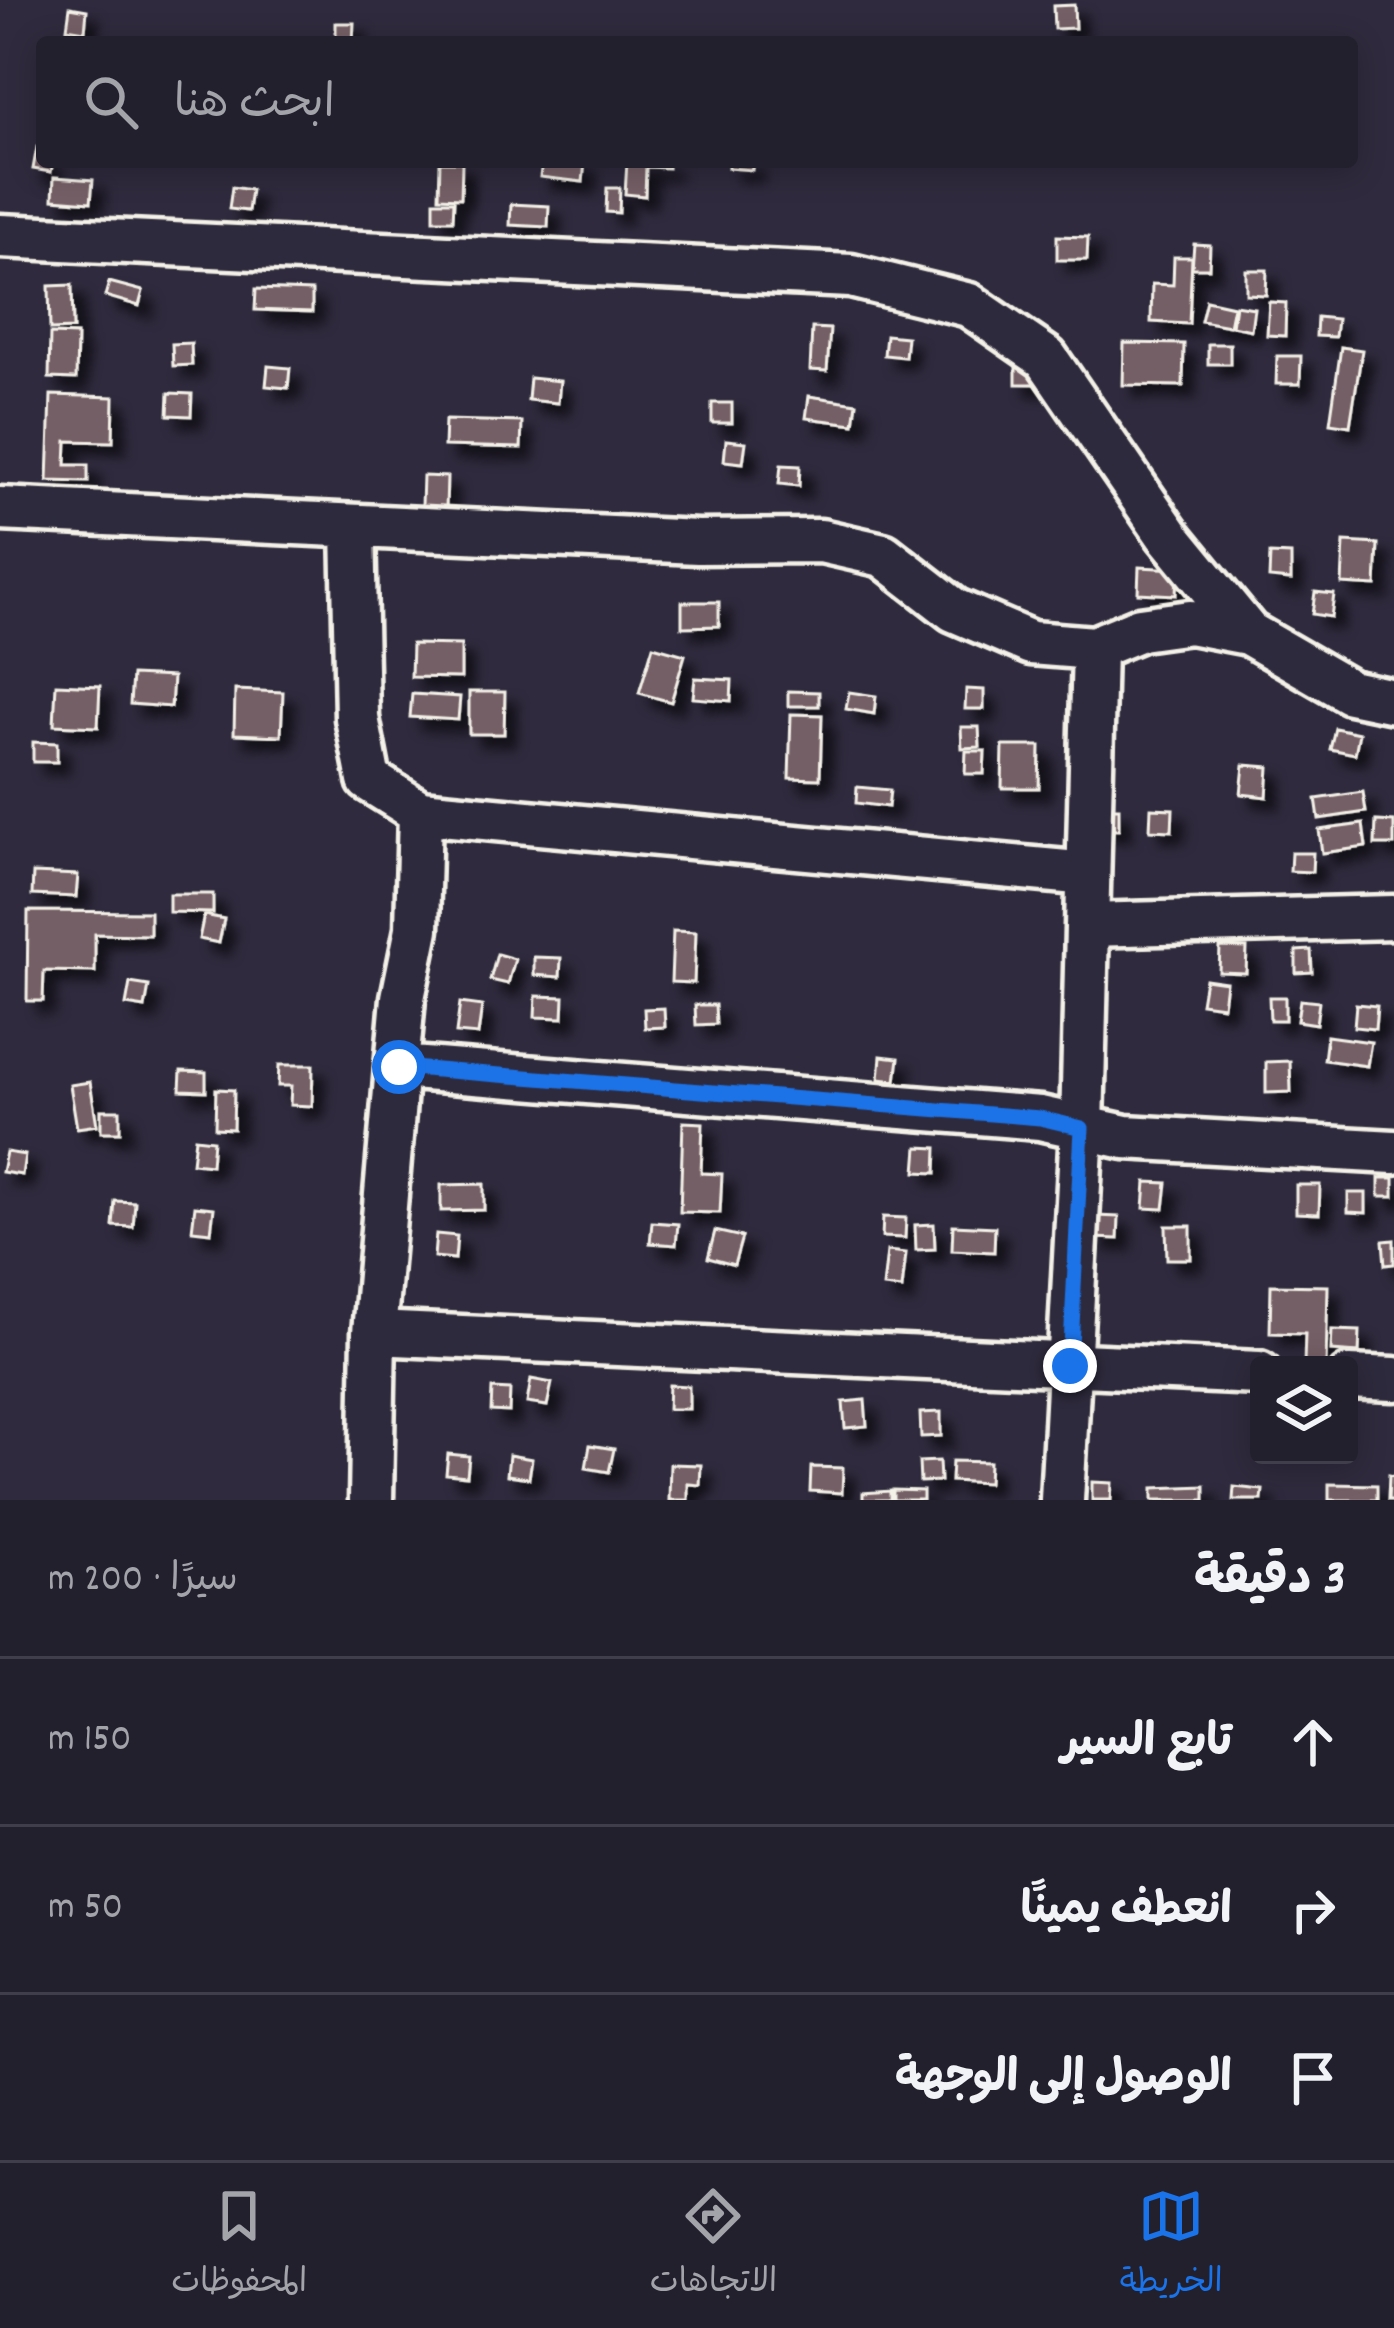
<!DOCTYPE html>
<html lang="ar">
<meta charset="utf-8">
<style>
:root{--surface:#23202e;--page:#2f2d3a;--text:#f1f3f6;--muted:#a3a3aa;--line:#403e4a;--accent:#1a73e8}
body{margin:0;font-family:Dekko,"Playpen Sans Arabic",sans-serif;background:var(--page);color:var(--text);direction:rtl}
.controls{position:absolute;right:36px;bottom:36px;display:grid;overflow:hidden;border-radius:12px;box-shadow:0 6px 30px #0003}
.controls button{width:108px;height:108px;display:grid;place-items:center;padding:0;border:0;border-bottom:3px solid var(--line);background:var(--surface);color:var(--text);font:60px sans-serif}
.stop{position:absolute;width:36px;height:36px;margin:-27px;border:9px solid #1a73e8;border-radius:50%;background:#fff}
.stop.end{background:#1a73e8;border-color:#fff;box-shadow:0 3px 12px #0008}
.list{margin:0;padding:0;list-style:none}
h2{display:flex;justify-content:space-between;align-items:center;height:156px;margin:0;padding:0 48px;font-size:51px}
h2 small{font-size:39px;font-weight:400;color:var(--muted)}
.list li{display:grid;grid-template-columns:78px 1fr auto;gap:36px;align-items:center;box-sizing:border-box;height:168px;padding:0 48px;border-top:3px solid var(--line)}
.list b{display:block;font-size:45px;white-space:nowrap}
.list em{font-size:39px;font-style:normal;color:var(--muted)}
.icon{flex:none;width:66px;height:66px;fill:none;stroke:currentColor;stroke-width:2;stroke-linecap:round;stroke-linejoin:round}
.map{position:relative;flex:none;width:1394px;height:1500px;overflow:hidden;direction:ltr}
.search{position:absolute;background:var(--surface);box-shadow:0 6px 30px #0003;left:36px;right:36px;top:36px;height:132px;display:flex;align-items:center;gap:30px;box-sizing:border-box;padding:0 42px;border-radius:12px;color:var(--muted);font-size:45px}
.sheet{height:660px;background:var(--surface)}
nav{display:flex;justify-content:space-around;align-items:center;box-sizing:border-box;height:168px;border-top:3px solid var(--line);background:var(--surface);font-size:33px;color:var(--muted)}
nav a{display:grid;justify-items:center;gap:6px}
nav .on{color:var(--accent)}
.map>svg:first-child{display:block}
</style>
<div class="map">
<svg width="1394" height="1500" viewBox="0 0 1394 1500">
<defs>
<filter id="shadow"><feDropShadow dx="11" dy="11" stdDeviation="6" flood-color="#0009"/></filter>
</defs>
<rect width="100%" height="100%" fill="#2f2a3d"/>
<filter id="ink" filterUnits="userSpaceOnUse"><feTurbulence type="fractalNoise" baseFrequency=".00833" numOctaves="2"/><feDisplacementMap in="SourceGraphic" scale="24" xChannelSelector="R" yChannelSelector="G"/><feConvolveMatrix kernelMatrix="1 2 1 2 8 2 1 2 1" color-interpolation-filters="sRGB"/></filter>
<g filter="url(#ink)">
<path fill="#755e66" stroke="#f4f1e8" stroke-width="3" filter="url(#shadow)" d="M1074,5l1,23 -21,1 -1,-23z
M70,7l17,3 -2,21 -18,-3z
M336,23h18l-1,19h-17z
M66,34l22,1v7h-23z
M37,147l5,1v14h11l-2,10 -18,-3z
M440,162h22l-1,36 -22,-1z
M542,162h43l-2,20 -43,-5z
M627,162h41v6l-22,-1 -1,29 -20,-2z
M728,162h25l-1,8 -24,-2z
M54,177l39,3 -2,22 -38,-3z
M232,187l19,3 -3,21 -19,-2z
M607,188h13l-1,25 -13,-1z
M434,201h20l-1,19h-19z
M511,204l38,2 -1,21 -38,-2z
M1057,236l31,1 -1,23h-30z
M1194,244l16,1 -1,23h-17z
M1174,257h18l-3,67 -38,-2 1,-38 21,1z
M1246,270h21l-1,25 -20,-1z
M109,282l34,9 -4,15 -34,-10z
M72,285l1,44 -23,1 -1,-44z
M256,289l56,2v21l-57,-2z
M1206,300l27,6 -4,20 -28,-5z
M1269,302l17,1 -1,33 -18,-1z
M1235,305l19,3 -3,22 -19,-4z
M1317,317l20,2 -2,18 -19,-1z
M812,328l18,1 -3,42 -17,-1z
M50,334l27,1 -1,44 -27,-1z
M886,335l21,2 -2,20 -21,-2z
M1016,341l35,43h-35z
M191,343l1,22 -19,1 -1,-22z
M1124,343l60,1 -1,42 -60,-1z
M1208,344h22v20h-22z
M1341,347l21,3 -12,76 -20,-3z
M1277,356h24l-1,28h-24z
M268,366l22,2 -2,20 -22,-2z
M530,378l30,3 -2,22 -30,-3z
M169,393l23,1 -1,22 -23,-1z
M51,395l63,2 -1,45 -46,-1 -1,24h22v17l-40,-1z
M809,396l48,7 -3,21 -48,-6z
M712,403h20v20h-20z
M445,420l77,2 -1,26 -77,-2z
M726,440l20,2 -3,21 -19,-2z
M781,465l19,1 -1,20 -20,-2z
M423,476l24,1 -1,31 -24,-2z
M1344,542l34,2 -2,42 -34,-2z
M1270,554l21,1v25l-22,-2z
M1139,567l38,2 -1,26 -38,-2z
M1315,592l19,2 -3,23 -19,-3z
M682,602h37v24l-37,1z
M412,644l49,1v33l-50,-1z
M653,646l32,9 -14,47 -32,-9z
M132,675l41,2 -2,30 -41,-3z
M695,678l37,2 -1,21 -38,-3z
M56,684l44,2 -2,41 -44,-2z
M966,689l18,1v19h-19z
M235,690l48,2 -2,44 -47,-2z
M788,691l31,1v14h-31z
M469,692h36l-1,42h-35z
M849,692l27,4 -2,18 -28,-5z
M412,694l48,3 -2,23 -48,-3z
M791,714l31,1 -2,64 -31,-1z
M961,727h18l1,20 -18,1z
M1335,728l24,5 -4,21 -25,-5z
M33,742l24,1v19h-24z
M1003,746h37l-1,42h-37z
M966,751h19l-1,23h-19z
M1244,765l25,2 -2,30 -26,-3z
M857,787l33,3 -2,17 -32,-4z
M1363,792l3,20 -47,7 -3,-20z
M1099,808h20v22l-21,-1z
M1151,808l22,1 -1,22 -22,-1z
M1376,821l18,1v23h-19z
M1363,824l3,23 -44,6 -3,-23z
M1291,853h22l-1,19 -22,-1z
M33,873l45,2 -2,22 -44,-2z
M169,894h44v19l-44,-1z
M28,911l122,1v23l-55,-1v38l-51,-1 -1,30h-16z
M204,915l20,4 -5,24 -20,-4z
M673,931l23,1 -2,51 -23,-1z
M1220,947l27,1 -1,25 -27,-1z
M1311,950l1,22 -16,1v-22z
M497,954l18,5 -7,25 -18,-4z
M534,957l27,1 -1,19 -26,-2z
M1205,979l21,3 -3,24 -22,-3z
M130,983l19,3 -4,22 -19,-3z
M536,996l28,1 -1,21 -28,-1z
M1269,997h16v23h-15z
M1300,1000l19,2 -3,22 -19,-3z
M460,1003l22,3 -4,29 -22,-2z
M1356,1004l21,2 -2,23 -21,-2z
M695,1005h20l1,19 -20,1z
M664,1008l1,19 -20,1 -1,-19z
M1327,1036l44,6 -4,24 -43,-6z
M881,1056l18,2 -3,23 -17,-2z
M1290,1061l1,31 -25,1v-31z
M279,1065h34l-1,41 -22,-1 1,-19h-13z
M181,1071l25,1v19l-26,-1z
M90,1082l7,43 -20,3 -7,-43z
M216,1089l18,1 -1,39 -18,-1z
M101,1110h19v22h-19z
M683,1122l20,1 -2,50 21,1 -2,39 -40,-1z
M195,1138l18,2 -2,25 -19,-2z
M918,1147l19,1 -1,25 -20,-1z
M6,1152l19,3 -3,20 -20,-3z
M1379,1178h15v18h-15z
M1146,1182l21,1 -3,26 -20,-1z
M484,1184v26l-43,1v-26z
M1296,1185h24l-1,29 -23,-1z
M1348,1193h18v20l-18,-1z
M115,1201l20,1 -2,25 -20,-1z
M195,1206l19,2 -3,24 -19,-2z
M1096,1216l23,1 -1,22 -23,-1z
M883,1217l23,1 -1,20 -23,-1z
M652,1222l26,2 -2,21 -26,-2z
M934,1224l1,25 -19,1 -1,-25z
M953,1225l42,2 -1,25 -42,-2z
M1166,1226h25v33h-24z
M715,1231l27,6 -8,28 -26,-7z
M436,1234l21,2 -2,23 -21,-2z
M1394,1240v24l-9,1 -2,-24z
M887,1251l19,2 -4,36 -19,-2z
M1271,1285l57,1 -2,79h-22l1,-31 -35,-1z
M1332,1330l28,1 -1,22 -28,-2z
M531,1379l21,4 -5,23 -20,-3z
M669,1385l20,1v23h-21z
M492,1389l18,1 -1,22 -18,-1z
M865,1400l2,26 -22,2 -2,-26z
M941,1412v24l-20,1 -1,-24z
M590,1445l24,4 -5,23 -23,-4z
M448,1454l21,2 -2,20 -21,-2z
M509,1455l23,4 -3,19 -22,-3z
M939,1461l1,20 -20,1 -1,-20z
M952,1461l37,1 -1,21 -37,-2z
M670,1464l31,1 -1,20 -12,-1v16h-19z
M811,1467l32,1 -1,25 -32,-2z
M1389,1475l5,1v24h-6z
M1092,1482l20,1 -1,17h-19z
M1329,1484l48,1v15h-48z
M1205,1486v14h-52v-12z
M1234,1487l29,3 -1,10h-29z
M893,1490l30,1v9h-30z
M890,1491v9h-27v-7z"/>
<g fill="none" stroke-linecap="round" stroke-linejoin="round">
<defs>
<path id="minor" d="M0,236l851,40 118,29 77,53 121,176 81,99
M0,509l698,33 123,-1 62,14 71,55 77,33 63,5 46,-19 50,-7 58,11 102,59 44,9
M353,526l4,192 12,62 51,32 668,62
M1087,925l307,-8
M399,1067l641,51 85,19 269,15
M374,1333l885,40
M1349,1377l45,2
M371,1500l3,-167 29,-335 14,-69 3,-117
M1062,1500l20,-372 12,-480"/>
</defs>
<use href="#minor" stroke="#f4f1e8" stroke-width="51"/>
<use href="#minor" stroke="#2f2a3d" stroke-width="42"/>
</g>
</g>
<g fill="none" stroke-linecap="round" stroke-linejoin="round" filter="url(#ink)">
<path stroke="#1a73e8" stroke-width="15" d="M399,1067l641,51 42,10 -12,238"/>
</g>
</svg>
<div class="controls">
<button><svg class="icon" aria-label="layers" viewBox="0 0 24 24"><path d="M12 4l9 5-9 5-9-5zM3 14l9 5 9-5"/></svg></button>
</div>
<div class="stop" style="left:399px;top:1067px"></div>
<div class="stop end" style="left:1070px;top:1366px"></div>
<div class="search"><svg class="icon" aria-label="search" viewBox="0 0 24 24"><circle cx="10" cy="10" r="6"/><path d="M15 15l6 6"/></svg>ابحث هنا</div>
</div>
<section class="sheet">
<h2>3 دقيقة<small>سيرًا · 200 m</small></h2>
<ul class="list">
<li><svg class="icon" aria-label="ahead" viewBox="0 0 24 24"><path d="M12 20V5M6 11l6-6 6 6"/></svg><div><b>تابع السير</b></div><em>150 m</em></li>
<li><svg class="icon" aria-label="right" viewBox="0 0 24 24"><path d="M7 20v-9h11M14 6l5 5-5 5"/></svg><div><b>انعطف يمينًا</b></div><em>50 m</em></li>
<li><svg class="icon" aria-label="arrive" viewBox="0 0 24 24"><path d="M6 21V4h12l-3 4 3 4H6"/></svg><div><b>الوصول إلى الوجهة</b></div></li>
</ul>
</section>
<nav>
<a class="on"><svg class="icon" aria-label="map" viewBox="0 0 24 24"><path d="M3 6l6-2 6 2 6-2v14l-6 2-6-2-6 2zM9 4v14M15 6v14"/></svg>الخريطة</a>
<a><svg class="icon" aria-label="directions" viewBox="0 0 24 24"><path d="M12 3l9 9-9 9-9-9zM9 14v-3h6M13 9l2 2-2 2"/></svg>الاتجاهات</a>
<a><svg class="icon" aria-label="saved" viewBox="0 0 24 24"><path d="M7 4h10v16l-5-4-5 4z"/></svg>المحفوظات</a>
</nav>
